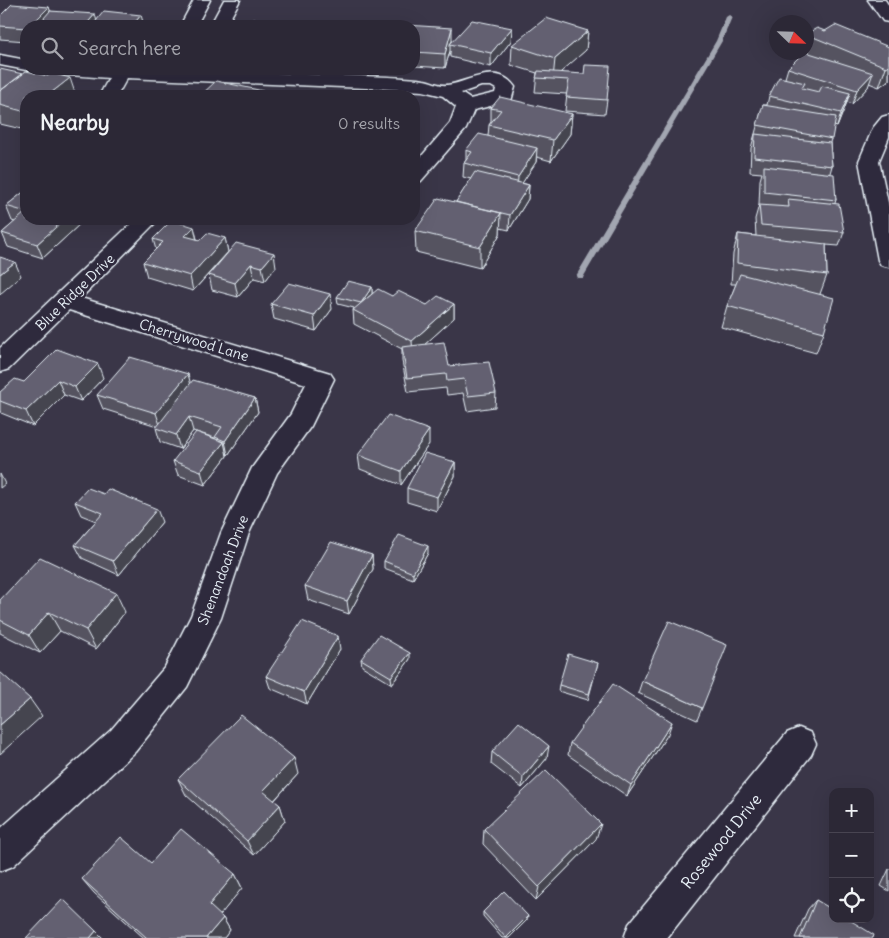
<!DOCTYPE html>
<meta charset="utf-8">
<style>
:root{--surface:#2c2836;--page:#383442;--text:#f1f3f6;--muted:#a6a6ad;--line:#484451}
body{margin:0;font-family:Delius,sans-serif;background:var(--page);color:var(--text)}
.controls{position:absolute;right:15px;bottom:15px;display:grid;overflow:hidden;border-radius:10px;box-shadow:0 5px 20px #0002}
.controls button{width:45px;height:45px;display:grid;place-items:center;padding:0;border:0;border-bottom:1px solid var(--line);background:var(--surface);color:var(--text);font:25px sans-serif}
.compass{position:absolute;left:769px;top:15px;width:45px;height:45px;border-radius:50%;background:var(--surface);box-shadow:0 5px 20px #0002;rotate:113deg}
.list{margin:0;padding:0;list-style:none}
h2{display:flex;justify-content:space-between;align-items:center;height:65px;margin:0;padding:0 20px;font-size:21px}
h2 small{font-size:16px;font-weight:400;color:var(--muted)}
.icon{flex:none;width:28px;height:28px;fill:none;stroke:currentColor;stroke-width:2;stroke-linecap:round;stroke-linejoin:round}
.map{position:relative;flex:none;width:889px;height:938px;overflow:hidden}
.search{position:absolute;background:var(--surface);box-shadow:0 5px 20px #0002;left:20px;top:20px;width:400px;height:55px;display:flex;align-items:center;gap:12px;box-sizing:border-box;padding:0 18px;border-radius:20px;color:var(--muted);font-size:19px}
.panel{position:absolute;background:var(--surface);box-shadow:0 5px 20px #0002;left:20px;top:90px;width:400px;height:135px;border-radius:20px}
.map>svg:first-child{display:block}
</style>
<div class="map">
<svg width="889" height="938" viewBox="0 0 889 938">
<rect width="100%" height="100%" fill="#3a3648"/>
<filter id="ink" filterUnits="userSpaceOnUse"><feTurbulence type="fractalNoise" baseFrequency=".02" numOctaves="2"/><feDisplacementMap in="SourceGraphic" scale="10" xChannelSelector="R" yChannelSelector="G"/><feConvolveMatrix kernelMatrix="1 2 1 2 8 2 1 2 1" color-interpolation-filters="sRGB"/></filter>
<g filter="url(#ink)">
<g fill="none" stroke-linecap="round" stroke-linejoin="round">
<path fill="#a2a6b1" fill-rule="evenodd" d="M729,15l3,2 -10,24 -138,235 -1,2h-6l-1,-2 140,-235 10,-24z"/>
<defs>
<path id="minor" d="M194,0h16l-14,26h-16z
M224,0h16l-14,26h-16z
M868,0h17l4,6v16l-6,-1z
M0,55l26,5v9h6l-6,1 -26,-5z
M47,69h119l223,8c11,1 24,1 35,3 7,1 16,6 23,5 20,-2 50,-24 68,2l-4,14 -37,9 -8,19 -45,52 -7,2v-18l36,-42 6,-16 -13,-11 -20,-5 -34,-2 -262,-11 -10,18h-18l10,-18 -53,-4 -6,-1zM481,86h10l5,3 -1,4 -25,6 -9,-6z
M889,115v22l-10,24 10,46v60l-8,-2 -3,-5 -19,-99 14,-33 9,-11z
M136,219h23l-78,79 249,75 4,6 -23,47 -34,47 -28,60 -28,85 -34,69 -52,65 -122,114 -13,5v-42l111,-99 54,-63 26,-51 30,-83 31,-65 39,-54 15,-30 -237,-74 -60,59 -9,3v-24z
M799,728l12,5 5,11 -5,11 -144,183h-43l5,-14 158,-191z"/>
</defs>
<use href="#minor" stroke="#e8f1f8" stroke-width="3"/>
<use href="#minor" fill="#2f2a3d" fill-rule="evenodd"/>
</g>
<path fill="#555361" stroke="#e8f1f8" d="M49,7l1,4 47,9 47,6h-118v15l-26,-2v-23z
M414,26l38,15h59l-20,26 -41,-10v-6l-5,17 -31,-2z
M588,31l-2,19 -26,22 47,28 -2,14 -40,-3 2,-17 -32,-2 2,-19 -26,-8 1,-20z
M825,31l64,16v33l-10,7 -10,-4 -1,4 -16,17 -5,-2 -10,25 -3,-1 -4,17 2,23 -2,7 6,27 -1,3 9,29 -5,14 -13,-1 1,30 -7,19 4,38 -8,21 -95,-26 6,-21 9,-22h-5l2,-30 5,-20 18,2 -1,-17 4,-14 1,-25 2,-7 -12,-1 1,-24 12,-43h4l2,-9 16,-18 3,-10 15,-14 -2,-1v-1h5v-18z
M0,69l26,27v34l-26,-6z
M491,108l81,6 -2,20 -19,27 -14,-4 -1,5 -14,21 7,2 -1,14 -19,31 -9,-2v6l-20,34 -64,-16 -1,-21 41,-29 15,-23 -8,-2 1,-14 2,-3v-10l22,-14 1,-11 2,-3z
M26,190v29h54l1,4 -38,35 -35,-11 -6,-14 13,-11 -3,-1 -6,-15z
M194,227l3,12 3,1 25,-2 3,14 48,15 -11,14 -11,-3 -16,19 -26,-7 -3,-15 19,-22 -35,38 -46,-14 -4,-15 13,-12 -3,-11z
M372,287v7l20,2 35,9 27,-1v14l-29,26 24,22 47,27 -1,14 -28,4 -4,-18 -16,2 -1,-7 -38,4 -6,-31v-12l-48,-25 -1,-14 1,-2 -16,-4 -1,-7z
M271,304l61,5 -16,22 -42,-12z
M188,374l2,10 65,14 3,14 -30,43 -1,-1v2l-22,29 -27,-10 -5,-14 42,-22v-1l-22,-7 -13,18 -20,-7 -4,-14 1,-2 -54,-17 -6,-14z
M103,378l-22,23 -17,-6 -31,31 -32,-13 -1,-2v-19l24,-10z
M429,444l-28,41 -41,-16 -2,-14z
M455,462v14l-18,35 -30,-9v-14z
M75,502l87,20 -43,53 -37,-17 -7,-13 21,-24 -15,-6z
M428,553l-15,26 -29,-11v-7z
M372,555l1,14 -24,45 -41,-14 -3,-14z
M0,600l125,12 -29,37 -36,-18 -20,22 -40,-20z
M340,649l-33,55 -37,-16 -4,-12z
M361,659h49l-18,25 -30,-18z
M598,663l-10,37 -30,-9 1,-6z
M642,681l60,27 -5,12 -59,-27z
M668,734l-41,62 -59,-41 2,-12z
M492,752l55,6 -25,30 -31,-24z
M298,774l-24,27 6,4 5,16 -31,34 -68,-60 -8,-16z
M484,829l112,10 -60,61 -53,-56z
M151,863l84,11 7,14 -22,27 3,3 7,12 -6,8h-80l-50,-45 -12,-14z
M889,869v22l-8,-5z
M816,900l57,38h-78l13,-29z
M483,912l44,8 -18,18h-7l-19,-22z"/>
<path fill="#45444f" stroke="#e8f1f8" d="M49,7l4,13 -6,6h-17z
M95,14l3,12h-13z
M141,15l3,11h-12z
M452,28v13l-2,3v7l-5,17v-14z
M512,28l-1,13 -20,26v-14z
M588,31l-2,19 -33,29 2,-20z
M889,65v15l-10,7 7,-20z
M873,73l-5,14 -16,17 5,-14z
M70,78l6,18h-29z
M268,92v4h-5z
M850,93l-5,14 -8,20 4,-14z
M416,110l1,14 -3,4v-15z
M572,114l-2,20 -19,27 2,-21z
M537,148l-1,14 -19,29 1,-14z
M529,185l-1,14 -19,31 1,-15z
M501,213l-1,21 -20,34v-21z
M65,219h15l1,4 -38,35 -6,-14z
M194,227l3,14 -12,-5z
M225,238l3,14 -35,39 -3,-15z
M274,253l2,14 -11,14 -3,-14z
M15,262l6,14 -21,18v-20z
M251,264l3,14 -16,19 -3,-14z
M372,287v7l-11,9z
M330,294l2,15 -16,22 -2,-15z
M454,304v14l-41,37 -1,-14z
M98,364l5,14 -22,23 -6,-14z
M188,374l4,15 -31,39 -5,-15z
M58,380l6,15 -31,31 -7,-15z
M255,398l3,14 -30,43 -3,-14z
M189,417l4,14 -13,18 -4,-14z
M429,430v14l-28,41v-14z
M224,442l3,14 -22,29 -4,-14z
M455,462v14l-18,35v-14z
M0,474l5,10 -5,4z
M157,509l5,13 -43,53 -6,-14z
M428,546v7l-15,26v-6z
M372,555l1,14 -24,45 -2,-13z
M116,593l9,19 -29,37 -10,-19z
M49,612l11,19 -20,22 -11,-18z
M338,636l2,13 -33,55 -3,-12z
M410,653v6l-18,25 -1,-7z
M30,699l12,17 -42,38v-29z
M672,722l-4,12 -41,62 4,-11z
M549,746l-2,12 -25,30 1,-11z
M294,758l4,16 -30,33 -5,-16z
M280,805l5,16 -31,34 -7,-14z
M601,824l-5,15 -60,61 3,-13z
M235,874l7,14 -25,31 -8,-14z
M528,916l-1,4 -18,18h-3z
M223,918l7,12 -6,8h-18z
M96,931l7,7h-13z"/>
<path fill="#636171" stroke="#e8f1f8" d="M12,4l37,3 -19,19h-4v2l-26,-2v-10z
M50,11l45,3 -10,12h-48z
M104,11l37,4 -9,11h-40z
M546,18l42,13 -33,28 -43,-14z
M254,19l25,7h-36z
M472,20l40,8 -21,25 -41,-9z
M352,23l47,3h-48z
M406,25l46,3 -7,26 -31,-2v-26h-8z
M835,25l54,22v18l-3,2 -80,-33 11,-6 8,3z
M804,52h2l67,21 -16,17 -69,-22z
M585,65l25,1 -3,34 -41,-3 3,-17 -33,-2 2,-7 46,3z
M0,69l23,5 -23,17z
M26,71l22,5 3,-3 19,5 -23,18h-21v16l-26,-7v-14z
M779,77l26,6 -3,5 17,4 3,-6 28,7 -9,20 -72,-17z
M216,81l52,11 -5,4h-63z
M500,97l72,17 -19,26 -64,-15 12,-15 -10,-2z
M763,105l73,12 -4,22 -75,-14z
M479,134l58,14 -19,29 -54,-14 8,-11 -6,-2z
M755,134l75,9 2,23 -78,-9z
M764,166l70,8 2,26 -72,-8z
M475,172l54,13 -19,30 -54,-13z
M26,190v22l-20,-6z
M438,198l63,15 -21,34 -65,-16z
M788,199l51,5 5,28 -83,-7 -2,-20 30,2z
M26,212v7h39l-28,25 -35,-11z
M172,220l22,7 -9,9 15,4 7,-7 18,5 -35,38 -47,-14 20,-20 -10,-3z
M738,234l88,10 1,31 -90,-12z
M236,243l38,10 -12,14 -11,-3 -16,19 -26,-8z
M0,257l15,5 -15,12z
M740,274l94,24 -10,34 -97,-26z
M348,281l24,6 -11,16 -24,-6z
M289,283l41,11 -16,22 -43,-12z
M378,289l14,7 6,-5 29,14 11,-9 16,8 -42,37 -59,-31z
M444,342l5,24 40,-4 7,31 -28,3 -4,-17 -17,2 -1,-7 -39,4 -5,-31z
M57,349l41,15 -23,23 -17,-7 -32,31 -26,-10v-9l15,-13 9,3z
M130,357l58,17 -32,39 -59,-18z
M193,380l62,18 -30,43 -10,-4 7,-10 -33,-10 -13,18 -20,-7z
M388,415l41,15 -28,41 -43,-16z
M196,432l28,10 -23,29 -28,-10z
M425,453l30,9 -18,35 -30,-9z
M88,488l16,6 4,-5 49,20 -44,52 -38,-16 28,-32 -28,-11z
M399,535l29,11 -15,27 -29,-12z
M331,542l41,13 -25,46 -42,-15z
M40,557l76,36 -30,37 -37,-18 -20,23 -29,-15v-20z
M302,621l36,15 -34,56 -38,-16z
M669,621l58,24 -25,63 -60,-27z
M379,635l31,18 -19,24 -30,-18z
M568,654l30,9 -9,31 -30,-9z
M0,672l30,27 -30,26z
M613,684l59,38 -41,63 -61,-42z
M241,715l53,43 -31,33 17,14 -33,36 -69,-62z
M519,722l30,24 -26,31 -31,-25z
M546,770l55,54 -62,63 -55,-58z
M181,829l54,45 -26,31 14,13 -17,20h-59l-65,-59 39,-42 30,26z
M504,891l24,25 -22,22 -23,-26z
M63,899l33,32 -6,7h-64z
M816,900l17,10v9h15l26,16 -1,3h-73z"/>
</g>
<g text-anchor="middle" stroke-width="5" stroke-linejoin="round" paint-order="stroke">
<g font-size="14" fill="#e8f1f8" stroke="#2f2a3d">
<text transform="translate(75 292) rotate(-44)" y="5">Blue Ridge Drive</text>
<text transform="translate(194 340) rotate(17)" y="5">Cherrywood Lane</text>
<text transform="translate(223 570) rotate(-69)" y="5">Shenandoah Drive</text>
</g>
<g font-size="16" fill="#e8f1f8" stroke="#2f2a3d">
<text transform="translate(721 841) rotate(-51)" y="6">Rosewood Drive</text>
</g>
</g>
</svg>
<div class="controls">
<button>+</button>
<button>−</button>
<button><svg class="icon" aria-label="locate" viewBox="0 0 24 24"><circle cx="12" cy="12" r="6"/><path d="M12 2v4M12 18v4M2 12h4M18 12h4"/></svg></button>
</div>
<svg class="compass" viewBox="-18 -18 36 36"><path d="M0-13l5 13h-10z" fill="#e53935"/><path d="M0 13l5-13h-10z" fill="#a6a6ad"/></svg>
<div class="search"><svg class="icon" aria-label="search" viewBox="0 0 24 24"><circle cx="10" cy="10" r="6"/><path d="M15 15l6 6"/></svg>Search here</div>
<section class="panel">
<h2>Nearby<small>0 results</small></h2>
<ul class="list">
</ul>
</section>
</div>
